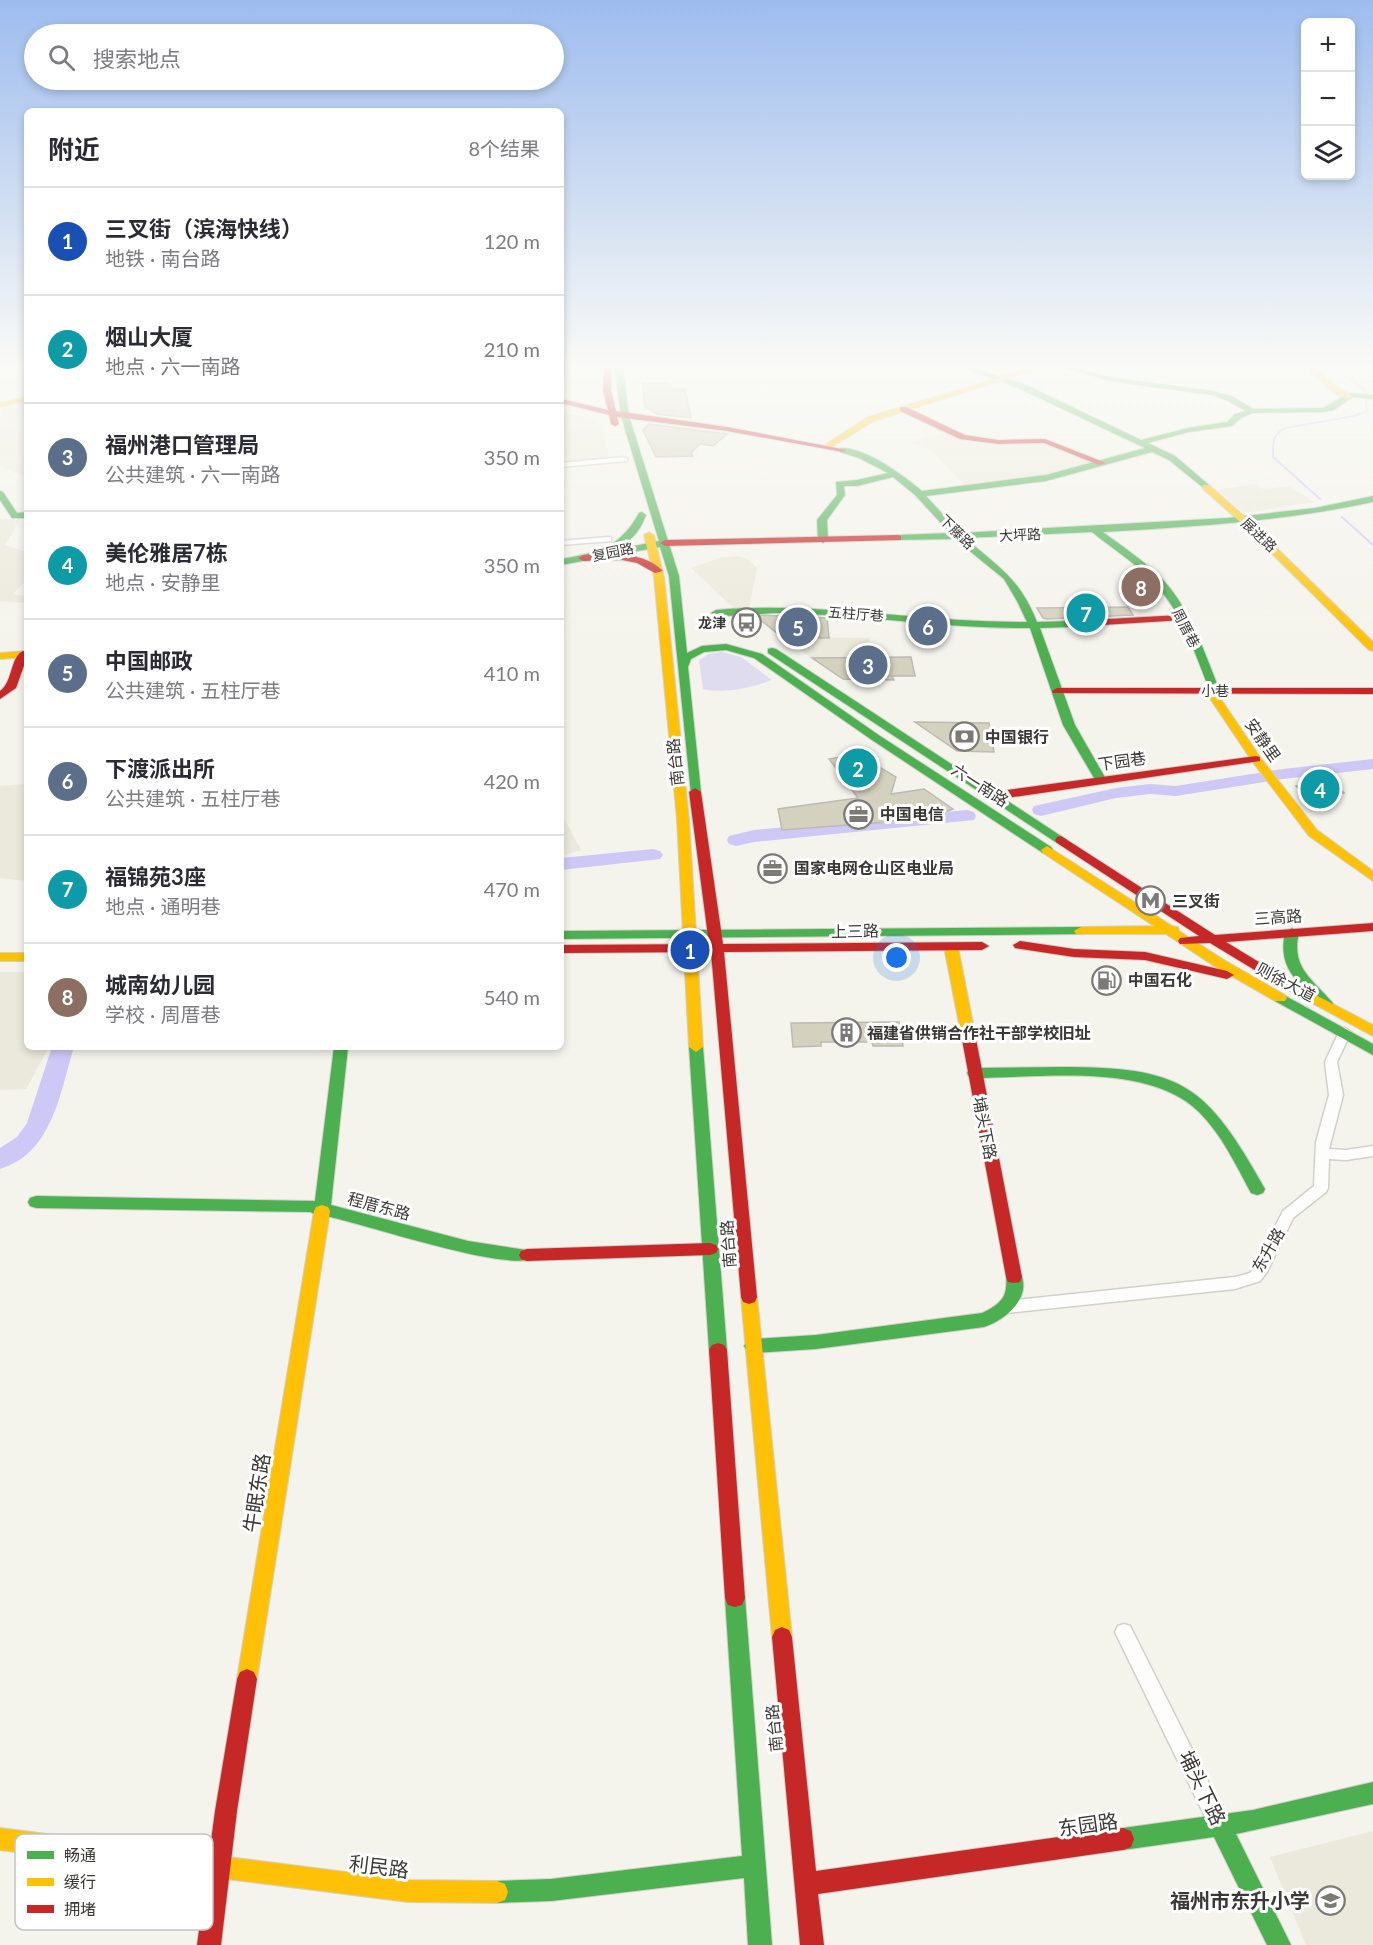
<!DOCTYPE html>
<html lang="zh">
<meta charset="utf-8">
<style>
:root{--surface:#fff;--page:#f2f2f3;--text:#2b2b33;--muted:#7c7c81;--line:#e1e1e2;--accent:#d93025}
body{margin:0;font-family:Lato,"Noto Sans SC",sans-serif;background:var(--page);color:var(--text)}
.controls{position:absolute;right:18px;top:18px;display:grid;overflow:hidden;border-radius:9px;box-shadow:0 3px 9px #0003}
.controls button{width:54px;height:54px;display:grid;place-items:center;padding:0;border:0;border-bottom:2px solid var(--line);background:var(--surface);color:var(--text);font:30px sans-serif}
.you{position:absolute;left:897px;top:958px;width:21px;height:21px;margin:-15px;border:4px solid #fff;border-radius:50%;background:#1a73e8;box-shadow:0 0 0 9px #1a73e833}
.badge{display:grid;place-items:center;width:39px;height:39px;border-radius:50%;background:var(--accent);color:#fff;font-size:20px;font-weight:700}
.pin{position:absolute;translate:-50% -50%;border:3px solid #fff;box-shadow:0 2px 6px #0006}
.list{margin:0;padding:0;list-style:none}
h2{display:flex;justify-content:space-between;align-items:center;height:78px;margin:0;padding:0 24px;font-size:26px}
h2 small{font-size:20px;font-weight:400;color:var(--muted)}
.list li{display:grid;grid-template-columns:39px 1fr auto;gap:18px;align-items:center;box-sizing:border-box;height:108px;padding:0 24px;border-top:2px solid var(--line)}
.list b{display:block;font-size:22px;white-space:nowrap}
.list p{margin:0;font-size:20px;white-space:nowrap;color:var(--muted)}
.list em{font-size:20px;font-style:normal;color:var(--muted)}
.icon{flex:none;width:33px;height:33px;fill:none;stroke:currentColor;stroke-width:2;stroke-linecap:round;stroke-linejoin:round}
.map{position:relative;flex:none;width:1373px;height:1945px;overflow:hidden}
.search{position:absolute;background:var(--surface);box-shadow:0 3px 9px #0003;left:24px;top:24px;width:540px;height:66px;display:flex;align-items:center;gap:15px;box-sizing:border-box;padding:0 21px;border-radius:33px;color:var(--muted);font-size:22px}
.panel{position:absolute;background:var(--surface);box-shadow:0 3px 9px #0003;left:24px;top:108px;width:540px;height:942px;border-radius:9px}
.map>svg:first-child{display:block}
</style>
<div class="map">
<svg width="1373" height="1945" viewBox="0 0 1373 1945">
<rect width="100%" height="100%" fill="#f4f3ec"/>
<path fill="#ebe9db" d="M27,402v75l-27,-11v-49l4,-1 -4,-8z
M561,412l26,5 16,9 6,33 -48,6z
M944,433l28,8 35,2 30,-2 40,14 16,9 -57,12 -72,9 -32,-34 -22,-9z
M1256,484l7,5 26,-3 25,16 -70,11 -27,-23z
M0,519h20l-15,26 22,7v28l-14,14 14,2v7l-27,-2z
M738,556l9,3 10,9 -8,40 -12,1 -9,-6 -37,-35 29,-10z
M1123,578l28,2 9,14h-31z
M782,637l87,1 2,19 -59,1z
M27,784v97l-27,-3v-92z
M561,813l20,37 -20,6z
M0,972h27v75h22l-23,42 -26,1z
M1373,1831v114h-67l-36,-88z"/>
<path fill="#dfdcf0" d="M721,652l20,5 31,23c-21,8 -47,14 -69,9l-4,-29 10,-6z"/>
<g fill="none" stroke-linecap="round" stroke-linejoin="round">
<path stroke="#cec8f7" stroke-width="2" d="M1320,499l-47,-42c0,-14 -1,-22 12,-29l69,-12 13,-5 -2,-21 -31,-22
M1342,517l31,28"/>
<path fill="#cec8f7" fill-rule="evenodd" d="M1373,759v10l-90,10 -107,17 -26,-2 -34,4 -75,18 -7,-2 -2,-4 2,-4 82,-18 34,-4 26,2 107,-17z
M967,810l7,2 2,4 -2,4 -220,22 -18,4 -7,-2 -2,-4 2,-4 25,-6z
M653,849l7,2 3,4 -3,4 -99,11v-12z
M52,1047h22c-14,45 -21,106 -74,122v-21l17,-11 10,-14z"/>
</g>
<path fill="#d5d1bf" stroke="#bbbab5" stroke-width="1.5" d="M642,383h24l4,1 1,5h14l6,29 -34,-4 -12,-8z
M649,424l78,10 -14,12 -13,-2 -9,9 2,3 -37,1 -13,-27z
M1128,607l5,8 -86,4 -4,-1 -6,-10z
M754,615l73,3 2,20 -47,-1z
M911,657l4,19h-23l2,4 -51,-1 -31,-21z
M915,722l74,1 5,29 -37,-1z
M858,754l38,23 -5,17 33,-5 29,20 -26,10 -145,11 -4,-21 80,-11 -29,-39z
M1333,782l11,11 -39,3 -9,-10z
M899,1022l4,24h-30l-1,-4h-51v4l-28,1 -2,-24z"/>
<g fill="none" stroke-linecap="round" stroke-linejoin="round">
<defs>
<path id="street" d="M624,457l4,2 -1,2 -66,6v-4z
M608,537h3v4l-50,4v-4z
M1345,1028l6,4 -14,30 6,33 -14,54 17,1 27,-4v10l-27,4 -17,-1 -1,29 -2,4 -33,26 -26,54 -7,9 -25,8 -228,24 -5,-2 -2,-4 2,-4 5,-2 228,-24 15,-4 6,-9 27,-53 31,-25 2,-44 13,-47 -4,-33 14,-30z
M1124,1624l6,2 97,193 3,7 -3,7 -7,3 -7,-3 -98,-201 3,-6z"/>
<path id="fast" d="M615,368h8l6,48 50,160 8,77 15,-7 24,-2 36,10 118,82 171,111 2,3 -2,3h-8l-171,-113 -118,-82 -28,-8 -22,2 -13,7 -3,8 13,125 -2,2h-8l-22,-218 -9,-29 -99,18v-6c36,-6 59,-11 78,-46l3,-1 4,3c-6,17 -16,27 -32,35l45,-9 -38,-125z
M964,368h9l51,16 117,56 47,-12 39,-6 8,-8 11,-3 -20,-11 -14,-5 -103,-14 -42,-13h10l33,9 103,14 19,5 22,13 69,-1 26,-15 24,2v4l-20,-2 -19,13 -11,2 -70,1 -12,5 -9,8 -43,6 -41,11 27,13 34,29 1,2 -4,3 -37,-30 -17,-8 -106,29 -120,15 34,37 267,-15 88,-10 58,-12v6c-89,19 -179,25 -270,30 20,15 43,30 61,49 27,30 41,73 56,110l-5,3 -5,-3c-14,-35 -27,-76 -53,-105 -18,-21 -43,-36 -65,-54l-127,6c34,29 55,41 72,84l33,-1 5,3 -5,3 -30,1 35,97 32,56 -2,2h-8l-34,-58 -33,-97c-85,1 -168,-14 -252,-15 -13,0 -59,6 -67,0l5,-3c104,-9 207,13 311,12l-10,-21 -13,-22 -49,-40 -60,1v-4l3,-1 52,-2 -35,-38 -22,-18 -36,9h-13l1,9 -18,25 1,20 -5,3 -5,-3 -1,-20 20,-25 -1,-13 21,-2 31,-7 -29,-15 -19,-6v-4c26,-1 64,28 82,43l124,-16 99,-27 -127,-60z
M0,491l3,1 14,21 10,-1v6h-15l-12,-18z
M772,648l4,1 291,191 -2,3h-8l-289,-190v-4z
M1081,927l7,4 -2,3 -525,5v-8z
M1292,928l7,4c-8,35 11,45 33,70l2,3 -2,3h-10c-23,-26 -45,-38 -37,-76z
M1280,993l93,51v11l-98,-54 -2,-3z
M696,1042l7,5 24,303 -3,5 -6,2 -6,-2 -3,-5 -20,-303z
M334,1047h14l-17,158 137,36 65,10 2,4 -2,4c-33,11 -165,-34 -207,-43l-4,1 -12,-5 -274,-4 -6,-2 -2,-4 2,-4 6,-2 279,5z
M1061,1067c122,0 145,17 204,122l-2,4 -6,2 -6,-2c-15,-28 -29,-58 -52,-81 -51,-50 -157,-34 -225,-34l-5,-1 -2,-4 2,-4 5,-1z
M1014,1271l6,1c13,26 -15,48 -36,55l-168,22 -63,4 -6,-2 -3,-5 3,-5 6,-2 63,-4 166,-22c11,-5 23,-12 24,-25 1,-7 -1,-10 2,-16z
M735,1589l7,2 3,7 27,347h-24l-4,-67 -193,23 -54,2 -8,-3 -3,-8 3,-8 8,-3 54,-2 191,-23 -17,-258 3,-7z
M1373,1782v22l-137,30 55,111h-24l-53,-108 -91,13 -8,-3 -3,-8 3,-8 8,-3 130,-18z"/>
<path id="slow" d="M1031,368h11l-168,53 -44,27 -7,-2 45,-29z
M1309,368h7l18,16 17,11v4c-15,0 -35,-21 -42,-31z
M27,397v4l-27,6v-4z
M1203,485h6l35,31 129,126v9l-4,-1 -131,-130 -35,-31z
M649,532l5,3 10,42 25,243 14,227 -7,5 -7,-5 -12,-227 -23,-243 -10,-42z
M27,651v6l-27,2v-6z
M1210,688l4,1 46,68 57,73 56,41v10l-64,-45 -57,-75 -47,-70z
M1047,846l125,80 6,1 1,4 45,29 61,35 2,3 -2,3h-10l-61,-35 -48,-32h-90l-2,-3 7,-4 73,-1 -111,-73 -2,-3z
M951,943l7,4 17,87 -7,5 -7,-5 -17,-87z
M0,953h27v8h-27z
M1291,982l82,43v11l-87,-47 -2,-3z
M322,1205l6,2 2,4 -73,468 -3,7 -7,3 -7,-3 -3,-7 77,-468 2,-4z
M749,1290l6,2 2,5 35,340 -3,7 -7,3 -7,-3 -3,-7 -31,-340 2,-5z
M0,1828l408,52 89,1 8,3 3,8 -3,8 -8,3 -89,-1 -408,-52z"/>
<path id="jam" d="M604,368h8l-1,23 5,20 111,16 120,23 -4,2 -116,-21 -110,-14 2,7 -4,2 -4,-2 -2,-9 -48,-12v-4l47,11 -5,-19z
M900,407h6l59,28 33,5 47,-1 61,24 -7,2 -55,-22 -46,1 -38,-5 -60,-28z
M898,535l3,1v4l-236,6 -5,-3 5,-3z
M603,554c21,0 44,1 60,17l-8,2 -18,-10 -15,-3 -39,1 -5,-3 5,-3z
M1180,615l5,3 -1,2 -114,7 -5,-3 5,-3z
M23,651l4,1v5l-11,31 -16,11v-8c13,-9 10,-34 23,-40z
M1057,688h316v6l-320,-1 -1,-2z
M1256,756l4,1v4l-267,39 -6,-4 6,-4z
M695,788l6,4 22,152 259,-2 7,4 -7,4 -258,2 33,345 -2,5 -6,2 -6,-2 -2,-5 -30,-345 -150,1v-8l148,-1 -20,-152z
M1061,836l154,99 158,-12v8l-147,11 72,44 -7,4 -5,-1 -76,-46 -30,1 -2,-3 2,-3 19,-2 -142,-93 -2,-3 2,-3z
M1020,941l54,8 71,3 82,19 7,4 -7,4 -82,-19 -71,-3 -59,-9 -2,-3z
M968,1029l7,5 47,243 -2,5 -6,1 -6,-1 -2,-5 -45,-243z
M710,1243l6,2 2,4 -2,4 -6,2 -183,6 -6,-2 -2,-4 2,-4 6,-2z
M718,1343l6,2 3,5 18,248 -3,7 -7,2 -7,-2 -3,-7 -16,-248 3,-5z
M782,1627l7,3 3,7 24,234 307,-43 8,3 3,8 -3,8 -8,3 -305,44 6,51h-24l-28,-308 3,-7z
M247,1669l7,3 3,7 -20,132 -16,134h-24l18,-134 22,-132 3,-7z"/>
</defs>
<use href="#street" stroke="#d1d1cc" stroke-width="3"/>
<use href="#fast" stroke="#d1d1cc" stroke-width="2"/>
<use href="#slow" stroke="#d1d1cc" stroke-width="2"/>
<use href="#jam" stroke="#d1d1cc" stroke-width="2"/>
<use href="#street" fill="#fdfdfc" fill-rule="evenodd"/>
<use href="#fast" fill="#4caf50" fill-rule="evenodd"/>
<use href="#slow" fill="#ffc107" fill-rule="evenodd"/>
<use href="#jam" fill="#c62828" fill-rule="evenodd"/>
</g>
<linearGradient id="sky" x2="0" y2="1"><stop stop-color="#9dbcee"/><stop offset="0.57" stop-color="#fafaf6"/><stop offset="1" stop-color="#fafaf6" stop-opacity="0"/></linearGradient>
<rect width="1373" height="640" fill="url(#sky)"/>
<defs>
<symbol id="bus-ring" viewBox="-11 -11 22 22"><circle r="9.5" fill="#fff" stroke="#7b7a75" stroke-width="1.5"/><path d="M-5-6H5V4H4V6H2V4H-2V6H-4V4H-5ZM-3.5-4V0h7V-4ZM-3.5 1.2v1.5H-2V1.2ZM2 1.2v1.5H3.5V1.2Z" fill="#7b7a75"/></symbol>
<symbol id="bank-ring" viewBox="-11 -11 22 22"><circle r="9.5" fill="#fff" stroke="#7b7a75" stroke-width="1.5"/><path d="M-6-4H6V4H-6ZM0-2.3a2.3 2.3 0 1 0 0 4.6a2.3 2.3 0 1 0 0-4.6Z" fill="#7b7a75"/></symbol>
<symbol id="office-ring" viewBox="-11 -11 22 22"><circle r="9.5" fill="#fff" stroke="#7b7a75" stroke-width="1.5"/><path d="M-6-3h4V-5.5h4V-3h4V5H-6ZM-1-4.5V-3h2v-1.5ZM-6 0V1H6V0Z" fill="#7b7a75"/></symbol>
<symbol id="metro-ring" viewBox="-11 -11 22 22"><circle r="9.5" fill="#fff" stroke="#7b7a75" stroke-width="1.5"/><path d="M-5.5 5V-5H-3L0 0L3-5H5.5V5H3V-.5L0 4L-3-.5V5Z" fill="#7b7a75"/></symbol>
<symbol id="fuel-ring" viewBox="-11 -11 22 22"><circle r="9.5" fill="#fff" stroke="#7b7a75" stroke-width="1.5"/><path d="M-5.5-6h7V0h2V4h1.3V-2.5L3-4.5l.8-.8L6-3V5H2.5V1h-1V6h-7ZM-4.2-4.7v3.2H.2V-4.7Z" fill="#7b7a75"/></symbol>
<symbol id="building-ring" viewBox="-11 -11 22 22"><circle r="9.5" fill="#fff" stroke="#7b7a75" stroke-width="1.5"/><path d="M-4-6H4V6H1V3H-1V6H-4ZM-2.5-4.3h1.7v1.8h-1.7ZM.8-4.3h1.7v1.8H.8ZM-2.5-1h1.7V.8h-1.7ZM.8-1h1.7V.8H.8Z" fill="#7b7a75"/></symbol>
<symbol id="school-ring" viewBox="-11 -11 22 22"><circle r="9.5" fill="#fff" stroke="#7b7a75" stroke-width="1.5"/><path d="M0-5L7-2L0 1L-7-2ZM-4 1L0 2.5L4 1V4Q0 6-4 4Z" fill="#7b7a75"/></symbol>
</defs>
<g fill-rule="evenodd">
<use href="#bus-ring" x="730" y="606" width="33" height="33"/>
<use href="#bank-ring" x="948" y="720" width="33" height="33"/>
<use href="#office-ring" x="842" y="798" width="33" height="33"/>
<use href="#office-ring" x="756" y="852" width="33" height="33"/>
<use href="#metro-ring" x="1134" y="884" width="33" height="33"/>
<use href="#fuel-ring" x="1090" y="964" width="33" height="33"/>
<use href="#building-ring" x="830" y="1016" width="33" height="33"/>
<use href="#school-ring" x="1314" y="1884" width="33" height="33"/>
</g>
<g text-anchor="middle" stroke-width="6" stroke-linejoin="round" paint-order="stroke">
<g font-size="14" fill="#3a3935" stroke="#fff">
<text transform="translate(957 532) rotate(44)" y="5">下藤路</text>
<text transform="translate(1020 535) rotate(-3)" y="5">大坪路</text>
<text transform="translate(1259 535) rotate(43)" y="5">展进路</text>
<text transform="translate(613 552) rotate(-11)" y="5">复园路</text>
<text transform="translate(856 614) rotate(4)" y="5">五柱厅巷</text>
<text transform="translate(1186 628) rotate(62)" y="5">周厝巷</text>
<text x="1215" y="696">小巷</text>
</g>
<g font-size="14" font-weight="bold" fill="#3a3935" stroke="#fff" text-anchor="end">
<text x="726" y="628">龙津</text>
</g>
<g font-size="16" font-weight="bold" fill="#3a3935" stroke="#fff" text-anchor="start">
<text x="985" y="743">中国银行</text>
<text x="880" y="820">中国电信</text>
<text x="794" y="874">国家电网仓山区电业局</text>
<text x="1172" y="907">三叉街</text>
<text x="1128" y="986">中国石化</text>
<text x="867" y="1039">福建省供销合作社干部学校旧址</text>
</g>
<g font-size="16" fill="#3a3935" stroke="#fff">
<text transform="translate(1263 740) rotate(55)" y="6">安静里</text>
<text transform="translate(1122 761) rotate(-8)" y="6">下园巷</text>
<text transform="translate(675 762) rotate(-96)" y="6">南台路</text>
<text transform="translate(980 785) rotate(33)" y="6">六一南路</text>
<text transform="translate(1278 917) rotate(-4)" y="6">三高路</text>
<text transform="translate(855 931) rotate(-1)" y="6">上三路</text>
<text transform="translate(1286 982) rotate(28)" y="6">则徐大道</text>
<text transform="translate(985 1128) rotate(79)" y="6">埔头下路</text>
<text transform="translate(379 1206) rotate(15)" y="6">程厝东路</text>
<text transform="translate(728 1244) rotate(-94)" y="6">南台路</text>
<text transform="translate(1268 1250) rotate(-60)" y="6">东升路</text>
<text transform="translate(774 1728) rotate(-96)" y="6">南台路</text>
</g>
<g font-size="20" fill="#3a3935" stroke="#fff">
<text transform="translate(257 1493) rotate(-81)" y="7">牛眠东路</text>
<text transform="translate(1202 1788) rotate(64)" y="7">埔头下路</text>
<text transform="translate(1088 1825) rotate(-8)" y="7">东园路</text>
<text transform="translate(379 1867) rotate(7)" y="7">利民路</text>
</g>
<g font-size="20" font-weight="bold" fill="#3a3935" stroke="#fff" text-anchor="end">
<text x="1310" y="1908">福州市东升小学</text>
</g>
</g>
<rect x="15" y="1834" width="198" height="96" rx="9" fill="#fff" stroke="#c4c4c2" stroke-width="1.5"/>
<rect x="27" y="1851" width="27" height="8" fill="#4caf50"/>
<rect x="27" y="1878" width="27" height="8" fill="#ffc107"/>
<rect x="27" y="1905" width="27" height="8" fill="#c62828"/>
<g font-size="16" fill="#3a3935">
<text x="64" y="1861">畅通</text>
<text x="64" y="1888">缓行</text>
<text x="64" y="1915">拥堵</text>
</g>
</svg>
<div class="controls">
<button>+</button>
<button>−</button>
<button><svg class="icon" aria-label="layers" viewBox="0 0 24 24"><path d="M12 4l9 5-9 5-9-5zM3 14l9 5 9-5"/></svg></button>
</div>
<div class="you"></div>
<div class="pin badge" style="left:690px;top:950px;background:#1a4fb4">1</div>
<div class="pin badge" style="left:858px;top:768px;background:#0f9aa8">2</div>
<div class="pin badge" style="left:868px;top:665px;background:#5c6f8a">3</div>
<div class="pin badge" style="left:1320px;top:789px;background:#0f9aa8">4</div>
<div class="pin badge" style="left:798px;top:627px;background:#5c6f8a">5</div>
<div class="pin badge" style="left:928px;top:626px;background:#5c6f8a">6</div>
<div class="pin badge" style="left:1086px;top:613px;background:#0f9aa8">7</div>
<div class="pin badge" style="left:1141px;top:587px;background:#8d6e63">8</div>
<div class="search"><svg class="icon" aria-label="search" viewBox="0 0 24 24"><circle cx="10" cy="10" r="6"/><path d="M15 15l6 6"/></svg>搜索地点</div>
<section class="panel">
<h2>附近<small>8个结果</small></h2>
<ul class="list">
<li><span class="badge" style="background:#1a4fb4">1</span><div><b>三叉街（滨海快线）</b><p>地铁 · 南台路</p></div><em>120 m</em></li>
<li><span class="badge" style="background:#0f9aa8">2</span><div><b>烟山大厦</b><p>地点 · 六一南路</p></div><em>210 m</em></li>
<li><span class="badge" style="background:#5c6f8a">3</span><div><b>福州港口管理局</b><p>公共建筑 · 六一南路</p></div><em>350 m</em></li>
<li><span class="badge" style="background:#0f9aa8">4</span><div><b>美伦雅居7栋</b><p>地点 · 安静里</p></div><em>350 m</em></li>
<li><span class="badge" style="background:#5c6f8a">5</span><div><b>中国邮政</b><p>公共建筑 · 五柱厅巷</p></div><em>410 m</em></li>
<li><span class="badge" style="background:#5c6f8a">6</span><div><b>下渡派出所</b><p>公共建筑 · 五柱厅巷</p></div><em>420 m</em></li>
<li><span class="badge" style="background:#0f9aa8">7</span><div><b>福锦苑3座</b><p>地点 · 通明巷</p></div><em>470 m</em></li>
<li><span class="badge" style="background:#8d6e63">8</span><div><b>城南幼儿园</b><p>学校 · 周厝巷</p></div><em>540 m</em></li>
</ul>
</section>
</div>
